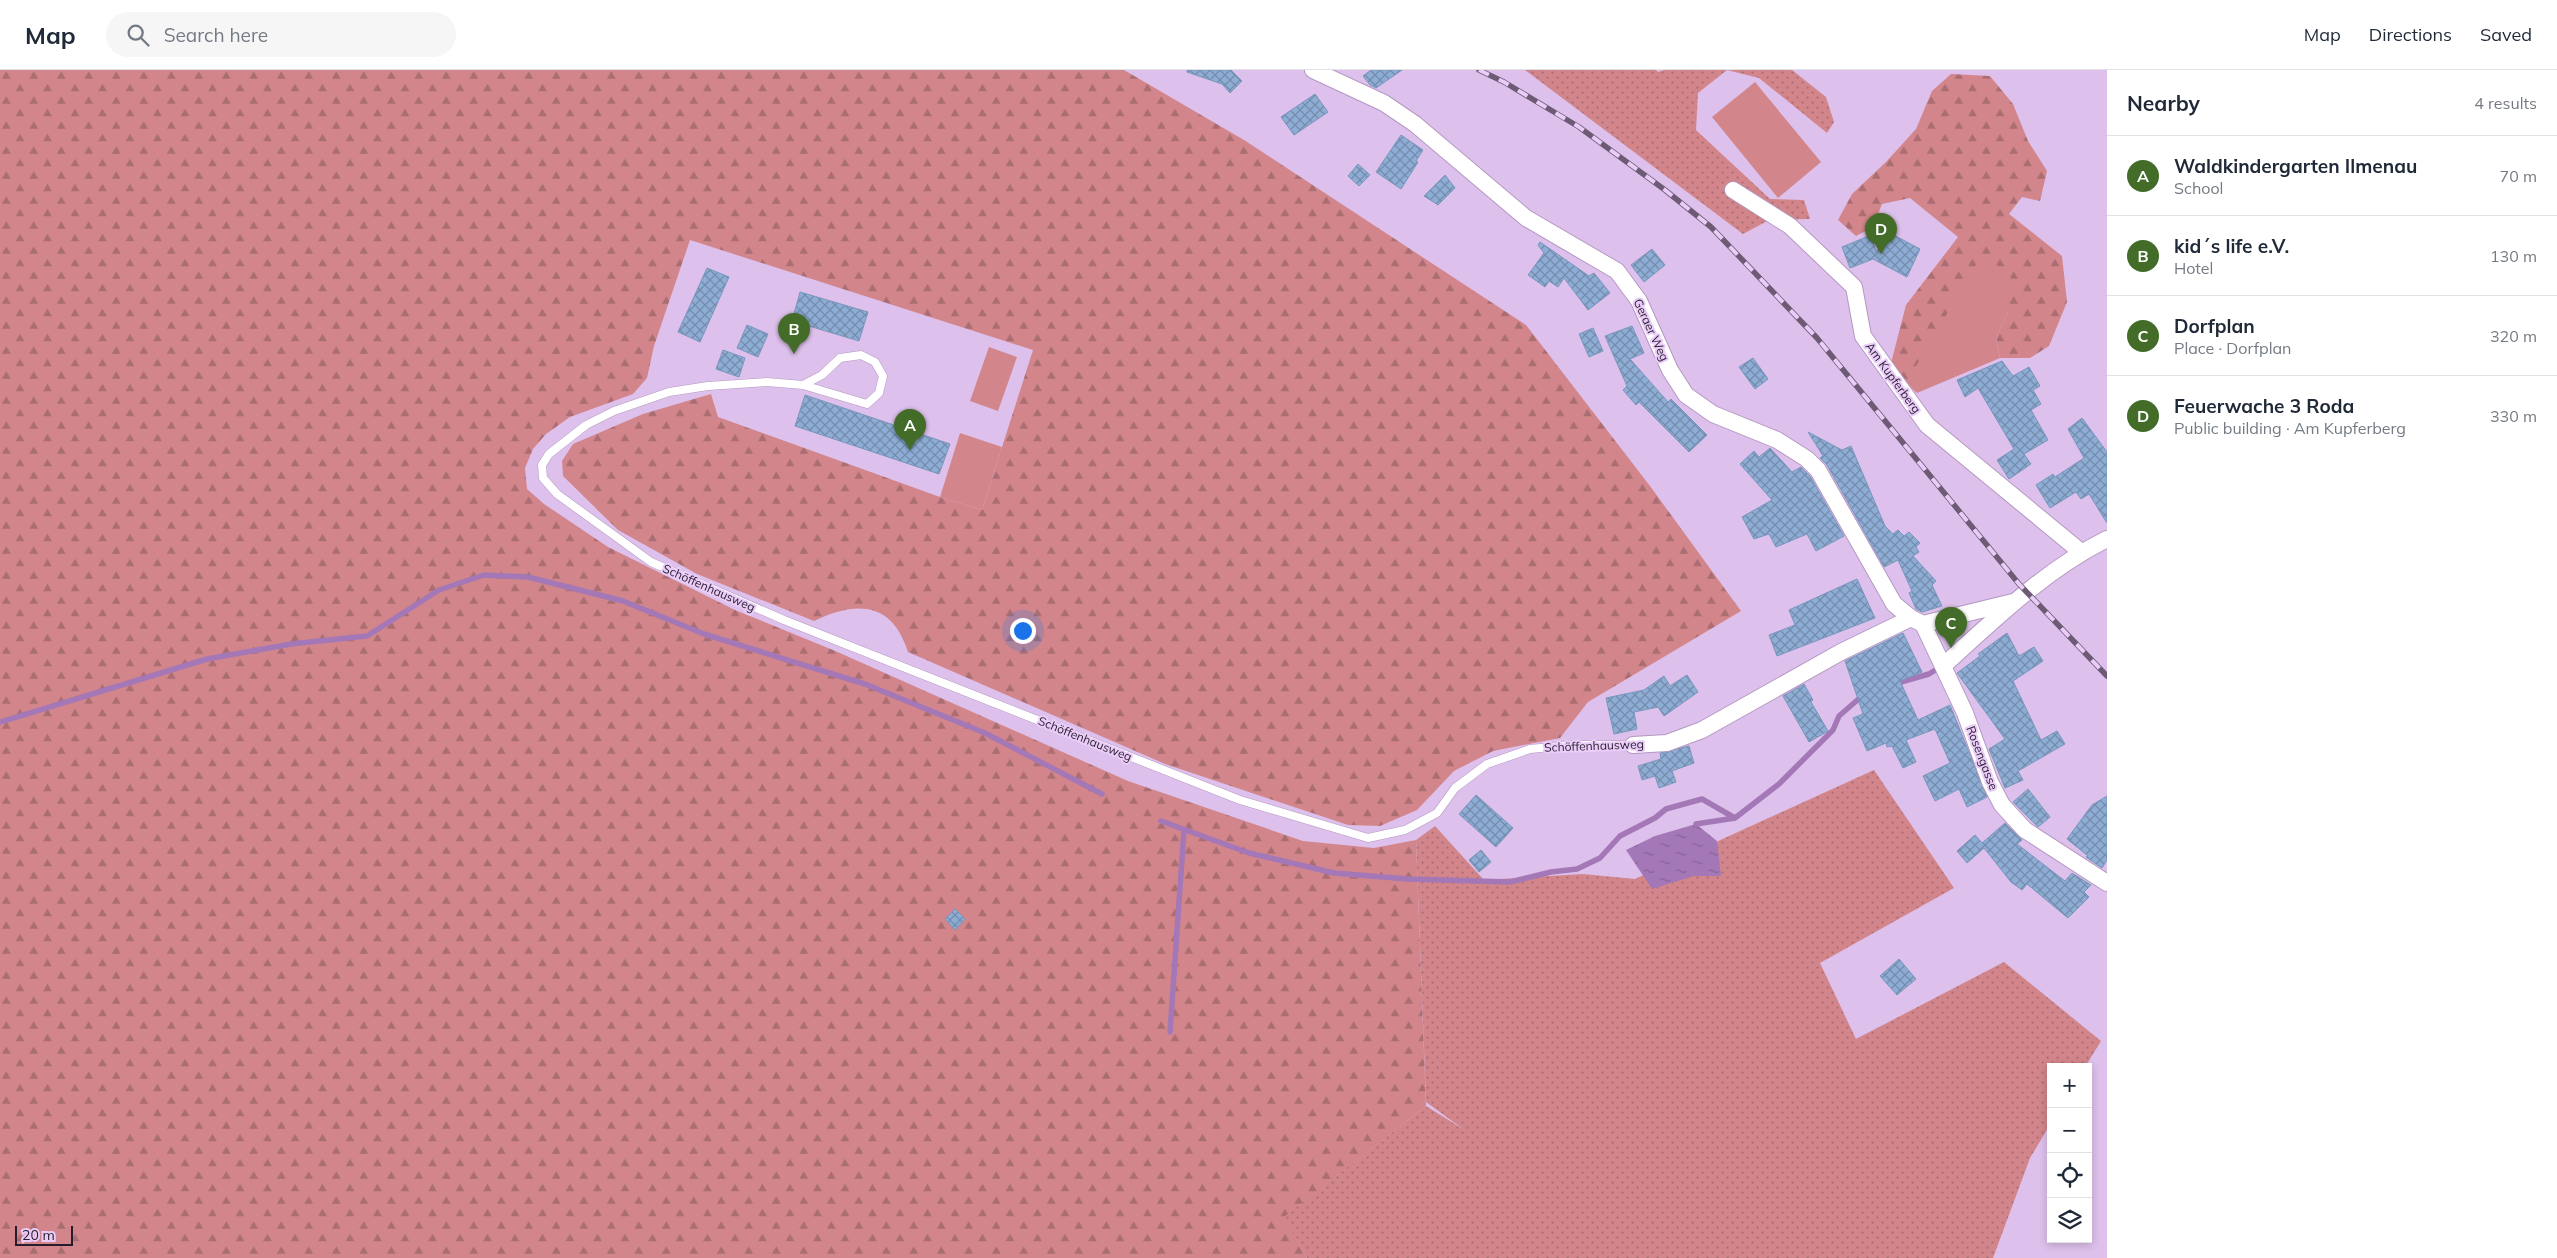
<!DOCTYPE html>
<meta charset="utf-8">
<style>
:root{--surface:#fff;--page:#f6f6f7;--text:#1f2937;--muted:#747a83;--line:#e0e1e3;--accent:#426c28}
body{margin:0;font-family:Mulish,sans-serif;background:var(--page);color:var(--text)}
.controls{position:absolute;right:15px;bottom:15px;display:grid;overflow:hidden;border-radius:0px;box-shadow:0 2px 8px #0003}
.controls button{width:45px;height:45px;display:grid;place-items:center;padding:0;border:0;border-bottom:1px solid var(--line);background:var(--surface);color:var(--text);font:25px sans-serif}
.scale{position:absolute;left:15px;bottom:12px;width:58px;box-sizing:border-box;padding-left:5px;border:2px solid #271c2c;border-top:0;font-size:14px;line-height:18px;white-space:nowrap;color:#271c2c;-webkit-text-stroke:4px #eaccf8;paint-order:stroke}
.you{position:absolute;left:1022px;top:560px;width:18px;height:18px;margin:-12px;border:4px solid #fff;border-radius:50%;background:#1a73e8;box-shadow:0 0 0 8px #1a73e833}
.badge{display:grid;place-items:center;width:32px;height:32px;border-radius:50%;background:var(--accent);color:#fff;font-size:16px;font-weight:700}
.pin{position:absolute;translate:-50% -41px;filter:drop-shadow(0 1px 2px #0008)}
.pin::after{content:'';position:absolute;top:26px;width:18px;height:15px;background:inherit;clip-path:polygon(0 0,100% 0,50% 100%)}
.list{margin:0;padding:0;list-style:none}
h2{display:flex;justify-content:space-between;align-items:center;height:65px;margin:0;padding:0 20px;font-size:21px}
h2 small{font-size:16px;font-weight:400;color:var(--muted)}
.list li{display:grid;grid-template-columns:32px 1fr auto;gap:15px;align-items:center;box-sizing:border-box;height:80px;padding:0 20px;border-top:1px solid var(--line)}
.list b{display:block;font-size:19px;white-space:nowrap}
.list p{margin:0;font-size:16px;white-space:nowrap;color:var(--muted)}
.list em{font-size:16px;font-style:normal;color:var(--muted)}
.icon{flex:none;width:28px;height:28px;fill:none;stroke:currentColor;stroke-width:2;stroke-linecap:round;stroke-linejoin:round}
.map{position:relative;flex:none;width:2107px;height:1188px;overflow:hidden}
header{display:flex;align-items:center;gap:30px;box-sizing:border-box;height:70px;padding:0 25px;background:var(--surface);border-bottom:1px solid var(--line)}
header strong{font-size:24px}
nav{display:flex;gap:28px;margin-inline-start:auto;font-size:18px}
.search{width:350px;height:45px;background:var(--page);display:flex;align-items:center;gap:12px;box-sizing:border-box;padding:0 18px;border-radius:28px;color:var(--muted);font-size:19px}
main{display:flex}
aside{flex:1;background:var(--surface)}
.map>svg:first-child{display:block}
</style>
<header>
<strong>Map</strong>
<div class="search"><svg class="icon" aria-label="search" viewBox="0 0 24 24"><circle cx="10" cy="10" r="6"/><path d="M15 15l6 6"/></svg>Search here</div>
<nav><a>Map</a><a>Directions</a><a>Saved</a></nav>
</header>
<main>
<div class="map">
<svg width="2107" height="1188" viewBox="0 0 2107 1188">
<defs>
<pattern id="grass-dots" width="8" height="8" patternUnits="userSpaceOnUse" patternTransform="scale(1.25)"><rect width="8" height="8" fill="#d2868b"/><path d="M2 2h.1M6 6h.1" fill="none" stroke="#aa6d72" stroke-width="1.8" stroke-linecap="round"/></pattern>
<pattern id="forest-firs" width="22" height="20" patternUnits="userSpaceOnUse" patternTransform="scale(1.25)"><rect width="22" height="20" fill="#d2868b"/><path d="M5 1l3.5 6h-7zM16 11l3.5 6h-7z" fill="#aa6d72"/></pattern>
<pattern id="water-ripples" width="26" height="14" patternUnits="userSpaceOnUse" patternTransform="scale(1.25)"><rect width="26" height="14" fill="#a478b7"/><path d="M2 4q2-2 4 0t4 0M15 11q2-2 4 0t4 0" fill="none" stroke="#866295"/></pattern>
<pattern id="building-cross-hatch" width="8" height="8" patternUnits="userSpaceOnUse" patternTransform="scale(1.25)"><rect width="8" height="8" fill="#8eadd4"/><path d="M0 0l8 8M0 8l8-8" fill="none" stroke="#748cac"/></pattern>
</defs>
<rect width="100%" height="100%" fill="#ddc0eb"/>
<path fill="url(#grass-dots)" d="M1525,0h131l2,2 6,-2h128l34,27 8,25 -7,11 -68,-55 -32,-8 -29,23 -2,37 74,69 34,1 6,19 -41,1 -26,14z
M1874,700l80,118 -134,75 36,76 148,-77 97,79 -16,26h-34v56l-21,35 -37,100h-686l-24,-41 143,-111 37,23 -37,-27 -10,-262 19,-14 49,54 99,-6 52,5z"/>
<path fill="url(#forest-firs)" d="M0,0h1124l120,70 282,185 124,161 91,125 -153,91 -28,36 -67,13 -39,20 -37,39 -37,16 -32,-1 -183,-61 -257,-112c-16,-51 -52,-51 -94,-31l-117,-47 -79,-44 -55,-54 -1,-15 11,-17 70,-30 68,-20 7,23 222,80 42,13 51,-160 -343,-110 -36,106 -7,32 -14,16 -63,23 -24,17 -13,15 -8,19 2,21 17,15 64,43 127,63 98,40 295,131 175,60 71,7 42,-8 10,266 -142,111 23,41h-1307z
M1951,4l39,2 23,28 15,37 19,30 -7,30 -18,-4 -13,17 53,42 5,46 -18,44 -19,12h-30l-4,-20 13,-29 -103,74 -15,-20 15,-58 52,-68 -48,-39 -28,6 -9,23 -17,9 -18,-16 14,-26 34,-32 30,-33 16,-38z"/>
<path fill="#d2868b" d="M1755,12l66,80 -43,36 -66,-81z
M1983,183l28,25 -2,31 -13,29 4,20 -83,35 -11,-10z
M989,277l28,10 -19,54 -28,-10z
M960,363l42,14 -20,63 -42,-13z"/>
<path fill="url(#water-ripples)" d="M1696,754l21,17 4,35h-27l-42,13 -26,-39 29,-14z"/>
<g fill="none" stroke-linecap="round" stroke-linejoin="round">
<path stroke="#a478b7" stroke-width="5.5" d="M1894,614l35,-10 8,-5
M0,652l207,-63 84,-15 76,-8 72,-46 45,-15 44,2 95,24 81,33 161,50 120,49 117,61
M1161,751l88,32 85,20 74,6 102,3 41,-10 26,-3 23,-11 20,-22 35,-18 11,-9 36,-10 33,19
M1696,754l39,-6 44,-34 54,-54 6,-14 23,-20
M1170,962l14,-202"/>
</g>
<path fill="url(#building-cross-hatch)" stroke="#7996bd" d="M1187,0h44l11,11 -12,12 -8,-9 -35,-12z
M1371,0h31l-26,18 -6,-3 -7,-9z
M1315,24l13,18 -34,23 -13,-18z
M1401,65l22,15 -7,11 2,1 -17,27 -25,-17z
M1358,94l12,11 -11,11 -11,-10z
M1445,105l10,13 -17,17 -14,-9z
M1890,163l30,16 -13,28 -34,-18 -23,9 -8,-21 29,-12 5,17z
M1540,172l49,34 5,-3 16,20 -22,17 -24,-32 -6,9 -9,-6 -4,6 -17,-12 16,-22 -6,-8z
M1652,179l13,16 -21,17 -13,-17z
M707,198l22,9 -29,65 -22,-10z
M800,222l68,20 -9,29 -67,-20z
M747,255l21,9 -10,23 -21,-9z
M1632,256l12,27 -14,6 38,43 3,-3 36,36 -18,17 -50,-50 -3,3 -13,-15 4,-4 -22,-50z
M1593,258l10,23 -14,6 -10,-23z
M723,280l22,8 -6,19 -23,-8z
M1753,288l15,21 -13,10 -16,-22z
M2002,291l11,15 16,-9 11,19 -7,4 8,14 -10,6 17,30 -24,14 7,10 -22,15 -12,-19 17,-11 -36,-61 -13,9 -8,-17z
M805,325l145,49 -11,30 -144,-48z
M2082,348l25,34v71l-18,-29 -8,5 -5,-7 -26,16 -14,-23 17,-11 2,3 29,-19 -16,-29z
M1808,362l34,18 9,-4 34,80 8,8 5,-4 6,6 5,-4 11,11 -4,4 3,5 -6,4 23,25 -4,4 10,21 -20,6 -6,-3 -7,-16 3,-2 -14,-31 -14,7 -57,-102 -7,-7 3,-2z
M1770,378l22,24 9,-5 9,9 34,60 -28,15 -9,-17 -31,13 -7,-13 -15,5 -12,-22 30,-17 -32,-36 14,-13 5,6z
M1857,509l18,39 -98,38 -8,-21 26,-10 -6,-15z
M1903,563l19,39 -22,9 18,39 32,-15 37,92 -20,10 -8,-18 -24,12 -12,-25 27,-13 -15,-34 -29,11 10,22 -13,6 -11,-22 -5,1 -1,-4 -19,8 -14,-33 10,-4 -18,-53z
M2007,563l12,23 15,-9 9,14 -30,20 28,59 16,-9 8,13 -47,27 5,9 -18,8 -16,-39 16,-10 -48,-66 23,-17 -2,-2z
M1687,605l11,17 -34,24 -6,-9 -24,5 3,17 -23,5 -8,-36 38,-8 20,-14 6,10z
M1804,614l9,16 -2,2 17,29 -19,11 -26,-46z
M1689,676l5,17 -22,8 4,11 -17,6 -4,-12 -13,4 -4,-14 23,-7 -1,-6z
M2028,719l22,28 -12,10 -25,-25z
M1476,725l37,33 -17,19 -37,-33z
M2107,726v64l-5,8 -16,-11 2,-1 -21,-17 25,-34z
M2005,753l17,17 -5,4 48,37 7,-8 19,12 -7,7 5,5 -21,21 -41,-34 -5,6 -11,-8 -27,-34 -17,15 -10,-12 18,-16 7,8z
M1481,780l10,12 -12,10 -10,-12z
M955,839l10,10 -10,11 -10,-11z
M1899,889l17,20 -19,16 -17,-19z"/>
<g fill="none" stroke-linecap="round" stroke-linejoin="round">
<defs>
<path id="service" d="M803,315l19,-10 18,-17 21,-3 14,7 8,14 -4,17 -12,11 -64,-19 -36,-3 -59,4 -39,6 -55,19 -28,14 -37,29 -7,11 1,13 14,16 94,68 133,58 456,180 128,38 37,-8 32,-17 18,-25 32,-24 43,-15 42,-4h61"/>
<path id="minor" d="M1313,0l71,33 31,21 111,94 91,53 22,30 31,69 16,25 27,19 64,26 30,19 11,11 76,134 17,14 12,6 42,89 25,69 12,23 23,25 82,53
M1733,120l57,36 64,61 9,49 64,89 154,127
M1923,554l90,-22
M1944,595c51,-46 101,-95 163,-126
M1633,675l34,-2 35,-13 139,-78 70,-34"/>
</defs>
<use href="#service" stroke="#b598c2" stroke-width="9"/>
<use href="#minor" stroke="#b598c2" stroke-width="18"/>
<use href="#service" stroke="#fff" stroke-width="8"/>
<use href="#minor" stroke="#fff" stroke-width="16"/>
<defs>
<path id="rail" d="M1479,0l25,12 75,45 86,63 46,37 106,111 202,246 88,92"/>
</defs>
<use href="#rail" stroke="#6d5b75" stroke-width="5.5"/>
<use href="#rail" stroke="#eaccf8" stroke-width="4" stroke-dasharray="11" stroke-linecap="butt"/>
</g>
<g text-anchor="middle" stroke-width="4" stroke-linejoin="round" paint-order="stroke">
<g font-size="12" fill="#271c2c" stroke="#eaccf8">
<text transform="translate(1651 260) rotate(65)" y="4">Geraer Weg</text>
<text transform="translate(1893 308) rotate(54)" y="4">Am Kupferberg</text>
<text transform="translate(709 518) rotate(24)" y="4">Schöffenhausweg</text>
<text transform="translate(1085 669) rotate(22)" y="4">Schöffenhausweg</text>
<text transform="translate(1594 676) rotate(-2)" y="4">Schöffenhausweg</text>
<text transform="translate(1982 688) rotate(69)" y="4">Rosengasse</text>
</g>
</g>
</svg>
<div class="controls">
<button>+</button>
<button>−</button>
<button><svg class="icon" aria-label="locate" viewBox="0 0 24 24"><circle cx="12" cy="12" r="6"/><path d="M12 2v4M12 18v4M2 12h4M18 12h4"/></svg></button>
<button><svg class="icon" aria-label="layers" viewBox="0 0 24 24"><path d="M12 4l9 5-9 5-9-5zM3 14l9 5 9-5"/></svg></button>
</div>
<div class="scale">20 m</div>
<div class="you"></div>
<div class="pin badge" style="left:910px;top:380px">A</div>
<div class="pin badge" style="left:794px;top:284px">B</div>
<div class="pin badge" style="left:1951px;top:578px">C</div>
<div class="pin badge" style="left:1881px;top:184px">D</div>
</div>
<aside>
<h2>Nearby<small>4 results</small></h2>
<ul class="list">
<li><span class="badge">A</span><div><b>Waldkindergarten Ilmenau</b><p>School</p></div><em>70 m</em></li>
<li><span class="badge">B</span><div><b>kid´s life e.V.</b><p>Hotel</p></div><em>130 m</em></li>
<li><span class="badge">C</span><div><b>Dorfplan</b><p>Place · Dorfplan</p></div><em>320 m</em></li>
<li><span class="badge">D</span><div><b>Feuerwache 3 Roda</b><p>Public building · Am Kupferberg</p></div><em>330 m</em></li>
</ul>
</aside>
</main>
